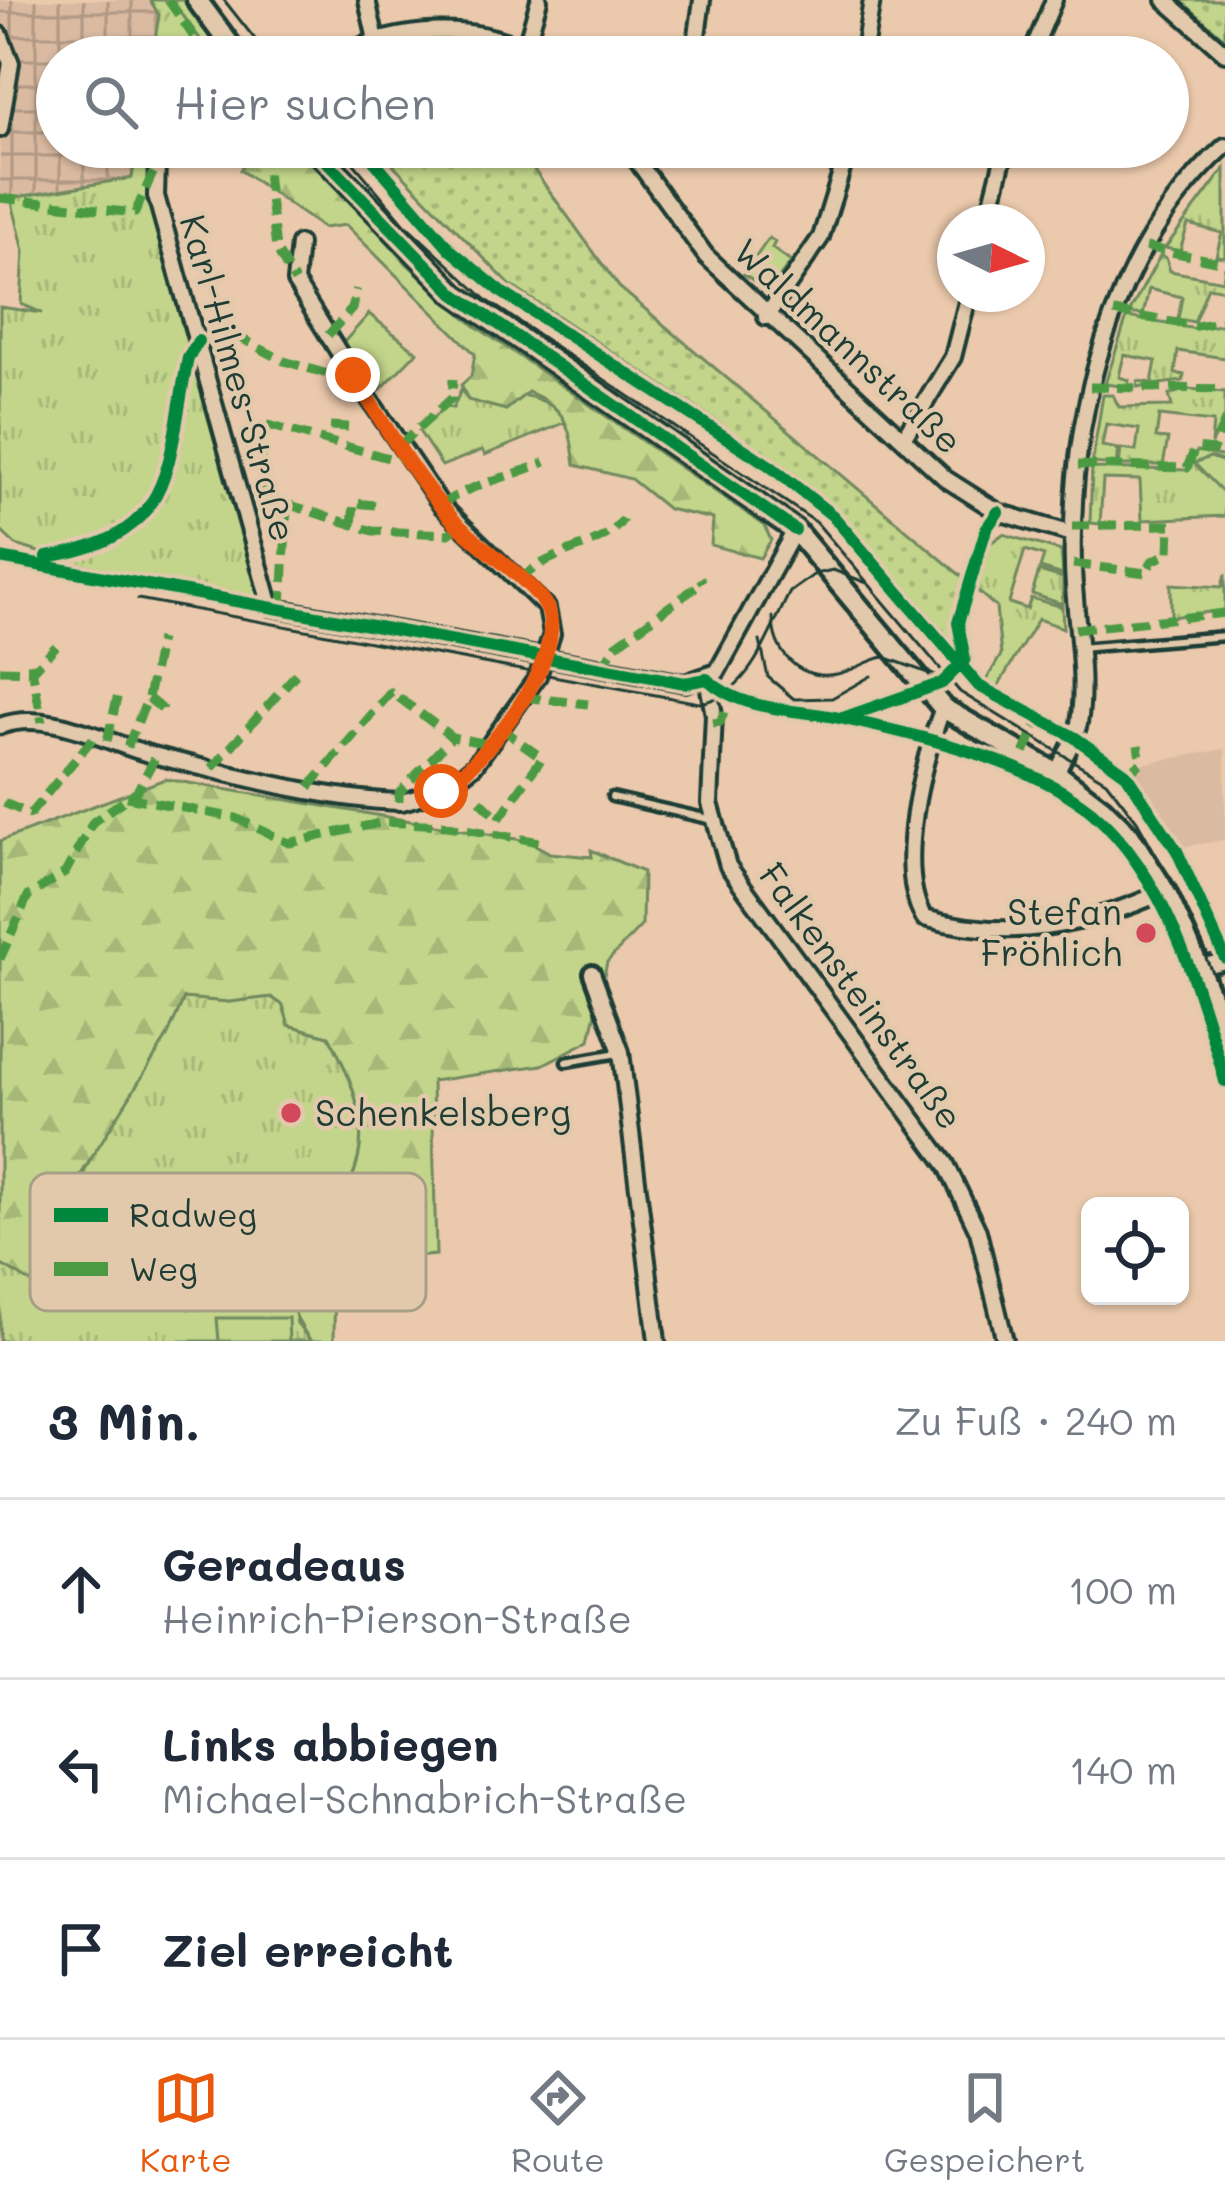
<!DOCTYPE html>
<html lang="de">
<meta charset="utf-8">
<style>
:root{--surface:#fff;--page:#f2f2f3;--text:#1f2937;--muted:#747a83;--line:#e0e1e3;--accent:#ea580c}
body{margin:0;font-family:Mali,sans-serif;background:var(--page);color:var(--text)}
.controls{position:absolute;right:36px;bottom:36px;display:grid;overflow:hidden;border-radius:18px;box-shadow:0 3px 9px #0004}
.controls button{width:108px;height:108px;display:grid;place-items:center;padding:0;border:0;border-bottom:3px solid var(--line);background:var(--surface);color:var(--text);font:60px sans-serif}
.compass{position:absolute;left:937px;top:204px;width:108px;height:108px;border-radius:50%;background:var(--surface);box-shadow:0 3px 9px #0004;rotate:95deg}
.stop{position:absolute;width:36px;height:36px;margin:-27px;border:9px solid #ea580c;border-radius:50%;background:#fff}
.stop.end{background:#ea580c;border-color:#fff;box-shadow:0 3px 12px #0008}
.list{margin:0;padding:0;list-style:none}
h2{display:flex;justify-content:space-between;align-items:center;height:156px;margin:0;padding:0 48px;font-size:51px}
h2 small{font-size:39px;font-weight:400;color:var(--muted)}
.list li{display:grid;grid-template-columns:78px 1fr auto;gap:36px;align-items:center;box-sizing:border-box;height:180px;padding:0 48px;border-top:3px solid var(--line)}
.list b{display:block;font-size:45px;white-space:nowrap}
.list p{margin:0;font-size:39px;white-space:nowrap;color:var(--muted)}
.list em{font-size:39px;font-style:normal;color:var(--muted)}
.icon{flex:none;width:66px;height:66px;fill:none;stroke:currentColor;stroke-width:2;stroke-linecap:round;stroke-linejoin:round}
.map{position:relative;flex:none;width:1225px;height:1341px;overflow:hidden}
.search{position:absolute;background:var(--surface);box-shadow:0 3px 9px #0004;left:36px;right:36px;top:36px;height:132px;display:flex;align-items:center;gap:30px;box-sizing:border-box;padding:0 42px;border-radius:66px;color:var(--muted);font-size:45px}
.sheet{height:696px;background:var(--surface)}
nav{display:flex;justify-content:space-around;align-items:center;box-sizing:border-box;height:168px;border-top:3px solid var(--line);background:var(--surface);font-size:33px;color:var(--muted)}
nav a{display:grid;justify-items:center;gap:6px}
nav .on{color:var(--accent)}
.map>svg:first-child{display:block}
</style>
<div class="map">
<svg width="1225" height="1341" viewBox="0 0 1225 1341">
<defs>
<pattern id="industrial-grid" width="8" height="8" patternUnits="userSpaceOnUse" patternTransform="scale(3)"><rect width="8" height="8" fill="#dabaa1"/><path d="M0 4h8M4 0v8" fill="none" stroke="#b09884"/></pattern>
<pattern id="grass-tufts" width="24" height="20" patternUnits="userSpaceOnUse" patternTransform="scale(3)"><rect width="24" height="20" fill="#c2d58a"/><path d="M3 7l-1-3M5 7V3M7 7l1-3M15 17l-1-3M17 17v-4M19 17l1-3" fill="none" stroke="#a6b878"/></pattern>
<pattern id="forest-firs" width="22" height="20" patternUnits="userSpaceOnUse" patternTransform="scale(3)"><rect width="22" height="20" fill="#c2d58a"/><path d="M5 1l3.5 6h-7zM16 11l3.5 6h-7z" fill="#a6b878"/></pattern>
<pattern id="garden-dots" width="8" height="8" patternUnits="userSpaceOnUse" patternTransform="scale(3)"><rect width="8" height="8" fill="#c2d58a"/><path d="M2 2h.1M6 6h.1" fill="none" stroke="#a6b878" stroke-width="1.8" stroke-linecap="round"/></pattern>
</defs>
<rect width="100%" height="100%" fill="#ebc9ac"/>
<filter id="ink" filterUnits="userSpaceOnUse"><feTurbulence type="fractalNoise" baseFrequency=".00833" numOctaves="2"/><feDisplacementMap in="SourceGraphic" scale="24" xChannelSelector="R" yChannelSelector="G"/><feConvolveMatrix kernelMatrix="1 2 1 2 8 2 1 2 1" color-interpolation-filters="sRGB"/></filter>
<g filter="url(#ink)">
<path fill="#dabaa1" d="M1225,749v91l-44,7 -50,-76 9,-7z"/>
<path fill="url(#industrial-grid)" d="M0,0h150l9,15 -7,42h-95v90h80l-5,31 -132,19z"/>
<path fill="url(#grass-tufts)" stroke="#70895f" stroke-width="3" d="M150,0h22l41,57h-61l7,-42z
M137,147h82l-67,11 -1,40 111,403 -192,-39 -54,-17 -16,-15v-223l42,6 -21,-9 3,-53 -13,-53 121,-20z
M1225,168v89l-9,-1 6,-23 -34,-9 -8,27 -15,-3z
M769,238l6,4 -3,6 19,14 -22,29 -25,-17z
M1160,256l6,2 4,13 53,10 2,-15v24l-17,-3 -14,35 -16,-3 4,-22 -33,-8 -6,26 -14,-2z
M1127,317l69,12 29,-5v34l-47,-7 -3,22 9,2 -1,6 -46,6 1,-6 14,2 4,-22 -32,-6 -5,22 10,3 -1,7 -23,-3z
M1187,389l38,3v22l-14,30 2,-22 -54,-6 -3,22 12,1 -5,26h-44l2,-16 15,2 3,-22 -33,-5 -4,22 16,3 -2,16 -24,-2 11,-68h10l6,12 53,-1 -3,-11z
M461,390l7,10c43,-6 69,-13 101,21l-84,34 -3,-5 -40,16 -23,-35 26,-24 8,1z
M1197,451l28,6v59l-83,4 -2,-40 -37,-1 -3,45 -10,-1 2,-55 96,2z
M1003,534l58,17 2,24 -23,-7 4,-12 -19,-6 -16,53 18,6 4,-11 31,9 1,21 -25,-9 -44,74 -10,-9 17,-29 -5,-48 -24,-21 16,-41z
M1039,571l24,7 -1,26 -30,-10z
M1225,574v36l-54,7v-33l51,3z
M271,997l12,8 6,20 40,11c55,100 37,149 -41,227l9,61 14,17h-311v-77l44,22 14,14 13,-7c-29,-112 71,-199 113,-295l45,4z"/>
<path fill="url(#forest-firs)" stroke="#70895f" stroke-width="3" d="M172,0h15l44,57h-18z
M254,147h50l103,117 67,61 290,200 7,15 -11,18 -49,-13 2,-26 -45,-10 -37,-30 -56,-14c-5,-39 -9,-58 -47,-73l-22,18 -38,-10 -7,-15 10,-9 4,-22 -129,-129 -23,3 -83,-58z
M1210,457l15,5v32l-31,-31z
M165,779l363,62 22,12 42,4 -1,-7 52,22 -1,53 -35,37 -17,78 -48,25 -110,16 4,174 -101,8 -1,78h-23c-20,-25 -23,-47 -23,-78 78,-77 96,-127 41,-227l-40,-11 -6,-20 -12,-8 -42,5 -45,-4 -17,39 -92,147 -12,78 8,31 -5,10 -66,-39v-423z"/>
<path fill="#c2d58a" stroke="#70895f" stroke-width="3" d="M369,314l48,38 -41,42 -32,-52z
M217,1318h71l1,23h-70z"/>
<path fill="url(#garden-dots)" stroke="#70895f" stroke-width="3" d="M1180,0h45v39z
M435,43l32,4 -4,10h-66l-2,-8z
M376,147h134l14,9 95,131 347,293 -11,44 7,24 -3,14 -114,-141 -124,-97 -211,-139z"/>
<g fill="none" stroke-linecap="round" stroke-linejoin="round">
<defs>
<path id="lane" d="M1079,648l146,-12
M612,797l101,23
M566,1062l52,-9"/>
<path id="street" d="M367,0l9,40
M1165,0l60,53
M0,35l11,28 -11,66
M525,49l14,-49
M335,57c64,-30 141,-38 204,0
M694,57l8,-57
M863,57l9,-57
M1030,57l24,-57
M627,147l79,109 240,223 52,33 74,22
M157,164l-1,32 115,411 414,76 32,-11 78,-142
M987,222l19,-75
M766,317l55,-80 28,-90
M903,439l50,-82 16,-63
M707,679l7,36 -4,88 18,63 218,298 32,67 27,110
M943,708c-21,52 -48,161 -19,210 84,23 163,9 241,-27
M0,726c48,-18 106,17 153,29 76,19 172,45 249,47l39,-11 33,-25 64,-90 14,-42 -5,-26 -106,-103 -88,-130 -58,-93 4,-38
M1056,773c8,-15 19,-33 23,-50 8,-48 -5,-108 -6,-157 -4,-149 37,-316 152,-420
M1200,967l25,-6
M592,973l29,79 36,289"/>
<path id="secondary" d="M197,0l42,57
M313,147l142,147 340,236 148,178 113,65 47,36 26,26 36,56 35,76 25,70"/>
</defs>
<use href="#lane" stroke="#1f3d34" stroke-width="15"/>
<use href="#street" stroke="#1f3d34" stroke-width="22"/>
<use href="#secondary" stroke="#1f3d34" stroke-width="27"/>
<use href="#lane" stroke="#e3c9ab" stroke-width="6"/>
<use href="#street" stroke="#e3c9ab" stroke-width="14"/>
<use href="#secondary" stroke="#e3c9ab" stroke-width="18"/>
<path stroke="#1f3d34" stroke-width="3" d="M224,0l45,57
M340,147l65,77 83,77 329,222 143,169 146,89 31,40 44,78 44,104
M138,599l561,104c51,-7 69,-70 91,-111l25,-18 18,-4 34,13
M773,617c0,36 26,64 64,57 17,-3 30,-14 47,-17l55,20
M760,641l8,36 26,22 38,-1 39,-22"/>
<path stroke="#4a9a42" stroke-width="9" stroke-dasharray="18 9" stroke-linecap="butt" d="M168,0l40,57
M283,57h4
M264,147l12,102 19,33
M524,152l3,-5
M157,164l91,-17
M0,198l135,15 22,-49 1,-17
M1146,247l79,16
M1114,312l82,14 29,-5
M235,335l49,26 60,18 9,-4
M328,335l24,-26 4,-20
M1090,387l135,2
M330,426l18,1
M399,446l53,-48 1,-19
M1078,465l109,3 8,-20 18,2 12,-29
M287,504l86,27 76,3 10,-8
M441,505c30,-22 69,-27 104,-43
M352,525l2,-22 21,2
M1072,526l105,-1
M1073,564l74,9 5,-12 17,-8 1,-28
M521,581c23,-32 83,-31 102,-62
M282,609l5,-105 -25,-1 -1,-80 135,37 9,-6
M1075,629l150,-16
M31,663l11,59
M601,668l15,-23 87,-63 -3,-4
M0,670l33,1 23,-25
M523,697l65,7
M148,698l14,11 1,9
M713,723l7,-1 9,-23
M107,741l11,-47
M127,747l21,-49 12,-59
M1008,766l9,3 21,-47 -10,-5
M212,768l85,-95
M1126,774l15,-11 -3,-18
M309,787l82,-95 61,45 37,7
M127,797l109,21 53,25 95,-21 58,3 98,17
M480,800l19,19 43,-61 -41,-30
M399,802v-9l53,-56
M4,803l26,11 64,-77
M0,959l28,-63 37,-23 28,-51 44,-31 19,-35"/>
<defs>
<path id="cycleway" d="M313,147l142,147 340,236
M362,147l89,103 52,43 267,173 63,50 146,170 95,51 52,37 51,77 48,107
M47,557c130,-21 119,-89 141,-199l10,-17
M0,558l685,125 22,-4c36,34 90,29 137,40 78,17 186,42 248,93 75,64 107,178 133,269
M843,718l99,-35 23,-23 -7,-37 28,-94 12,-17"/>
</defs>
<use href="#cycleway" stroke="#e3c9ab" stroke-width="20"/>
<use href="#cycleway" stroke="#00873e" stroke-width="12"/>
</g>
</g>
<g fill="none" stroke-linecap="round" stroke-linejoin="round" filter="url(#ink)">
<path stroke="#ea580c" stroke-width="15" d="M353,375c31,49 61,102 100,145 23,25 81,61 94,88 23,50 -67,158 -106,183"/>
</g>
<g fill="#d1495b" stroke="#e3c9ab" stroke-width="4.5">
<circle cx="1146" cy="933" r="12"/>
<circle cx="291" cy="1113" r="12"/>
</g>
<g text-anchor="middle" stroke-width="9" stroke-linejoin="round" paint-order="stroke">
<g font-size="36" fill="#1f3d34" stroke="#e3c9ab">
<text transform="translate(848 346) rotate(43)" y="13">Waldmannstraße</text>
<text transform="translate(238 378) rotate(74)" y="13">Karl-Hilmes-Straße</text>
<text transform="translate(861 996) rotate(54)" y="13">Falkensteinstraße</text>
</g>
<g font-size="36" fill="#1f3d34" stroke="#e3c9ab" text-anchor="end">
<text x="1122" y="925">Stefan<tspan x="1122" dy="41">Fröhlich</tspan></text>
<text x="315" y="1126" text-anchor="start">Schenkelsberg</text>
</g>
</g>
<rect x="30" y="1173" width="396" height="138" rx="18" fill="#e3c9ab" stroke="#a89f87" stroke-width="3"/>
<rect x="54" y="1208" width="54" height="14" fill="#00873e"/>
<rect x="54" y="1262" width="54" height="14" fill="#4a9a42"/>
<g font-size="33" fill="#1f3d34">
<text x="129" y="1227">Radweg</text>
<text x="129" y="1281">Weg</text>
</g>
</svg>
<div class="controls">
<button><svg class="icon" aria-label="locate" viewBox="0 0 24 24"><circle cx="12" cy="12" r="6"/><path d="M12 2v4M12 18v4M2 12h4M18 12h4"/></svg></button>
</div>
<svg class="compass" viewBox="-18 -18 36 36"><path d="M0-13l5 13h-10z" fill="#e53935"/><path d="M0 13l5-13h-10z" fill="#747a83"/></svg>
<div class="stop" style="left:441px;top:791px"></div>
<div class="stop end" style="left:353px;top:375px"></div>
<div class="search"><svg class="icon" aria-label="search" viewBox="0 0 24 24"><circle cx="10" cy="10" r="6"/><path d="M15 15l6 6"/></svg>Hier suchen</div>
</div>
<section class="sheet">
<h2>3 Min.<small>Zu Fuß · 240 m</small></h2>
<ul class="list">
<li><svg class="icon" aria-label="ahead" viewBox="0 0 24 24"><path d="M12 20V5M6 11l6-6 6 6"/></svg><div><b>Geradeaus</b><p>Heinrich-Pierson-Straße</p></div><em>100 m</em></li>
<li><svg class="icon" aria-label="left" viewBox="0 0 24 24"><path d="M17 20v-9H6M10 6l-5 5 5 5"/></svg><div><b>Links abbiegen</b><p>Michael-Schnabrich-Straße</p></div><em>140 m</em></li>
<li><svg class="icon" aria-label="arrive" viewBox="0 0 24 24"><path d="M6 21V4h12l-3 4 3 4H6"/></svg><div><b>Ziel erreicht</b></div></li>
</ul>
</section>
<nav>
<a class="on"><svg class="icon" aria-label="map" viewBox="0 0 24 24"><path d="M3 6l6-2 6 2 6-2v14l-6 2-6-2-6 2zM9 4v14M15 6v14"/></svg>Karte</a>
<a><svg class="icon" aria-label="directions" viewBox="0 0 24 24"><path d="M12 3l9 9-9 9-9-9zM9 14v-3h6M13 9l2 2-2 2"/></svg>Route</a>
<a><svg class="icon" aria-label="saved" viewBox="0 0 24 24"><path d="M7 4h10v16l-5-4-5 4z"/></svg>Gespeichert</a>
</nav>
